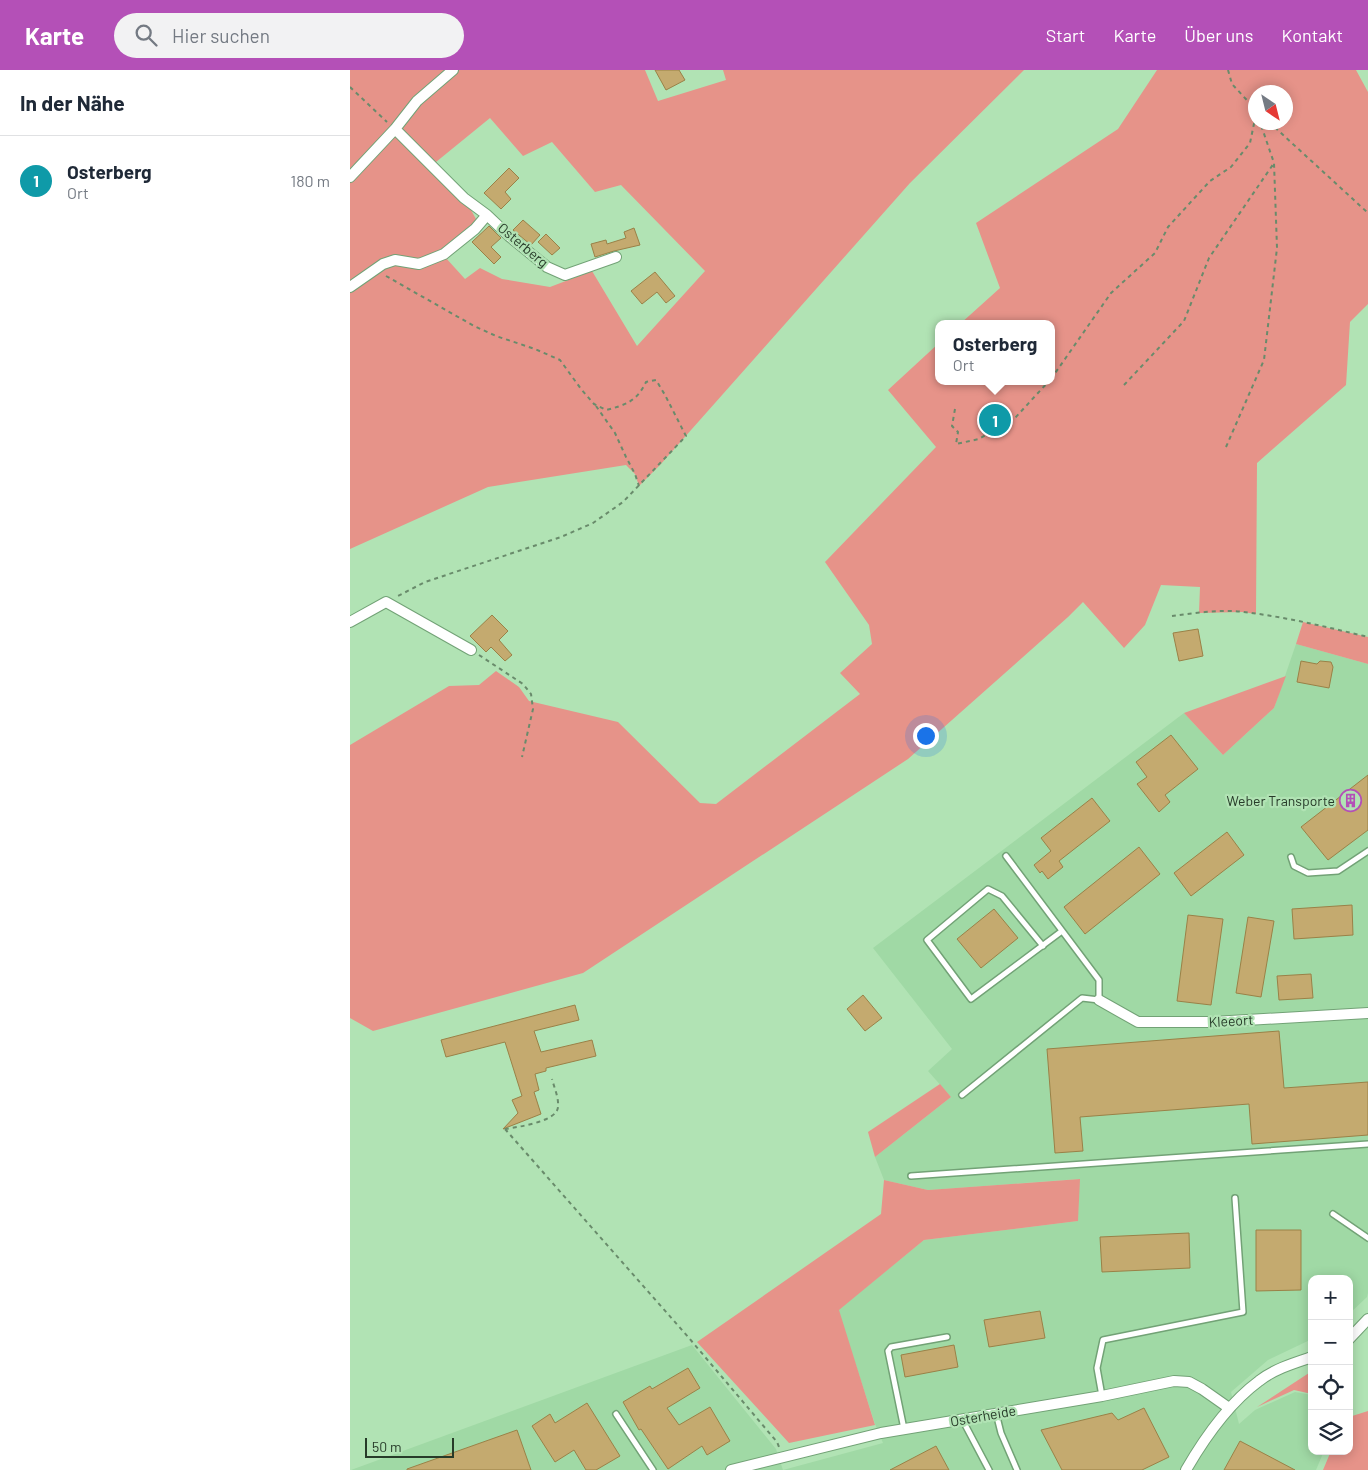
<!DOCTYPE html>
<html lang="de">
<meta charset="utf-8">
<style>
:root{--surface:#fff;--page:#f2f2f3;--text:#1f2937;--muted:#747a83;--line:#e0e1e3;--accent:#b450b7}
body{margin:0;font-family:Barlow,sans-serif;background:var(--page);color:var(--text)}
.controls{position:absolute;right:15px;bottom:15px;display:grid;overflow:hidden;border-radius:10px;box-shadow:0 2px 12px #0003}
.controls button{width:45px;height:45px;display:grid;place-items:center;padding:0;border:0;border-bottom:1px solid var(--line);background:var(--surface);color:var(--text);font:25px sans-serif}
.compass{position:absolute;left:898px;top:15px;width:45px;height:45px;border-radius:50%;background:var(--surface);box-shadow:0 2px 12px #0003;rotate:145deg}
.scale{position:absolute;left:15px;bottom:12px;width:89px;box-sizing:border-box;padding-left:5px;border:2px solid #273b29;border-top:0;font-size:14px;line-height:18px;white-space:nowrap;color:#273b29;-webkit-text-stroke:4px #b1e3b4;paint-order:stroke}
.you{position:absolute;left:575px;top:665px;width:18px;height:18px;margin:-12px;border:4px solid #fff;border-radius:50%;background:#1a73e8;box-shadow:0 0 0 8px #1a73e833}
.badge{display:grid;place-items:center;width:32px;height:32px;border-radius:50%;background:var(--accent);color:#fff;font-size:16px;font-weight:700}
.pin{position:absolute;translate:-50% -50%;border:2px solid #fff;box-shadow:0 1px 5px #0006}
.popup{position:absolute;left:585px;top:250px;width:120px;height:65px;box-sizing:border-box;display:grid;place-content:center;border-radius:10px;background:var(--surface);filter:drop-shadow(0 1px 4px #0005);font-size:16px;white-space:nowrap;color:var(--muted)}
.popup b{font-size:19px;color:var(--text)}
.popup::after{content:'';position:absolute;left:50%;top:100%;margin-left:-10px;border:10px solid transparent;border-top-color:var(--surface)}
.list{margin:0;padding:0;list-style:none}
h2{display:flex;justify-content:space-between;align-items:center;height:65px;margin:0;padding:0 20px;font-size:21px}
h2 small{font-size:16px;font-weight:400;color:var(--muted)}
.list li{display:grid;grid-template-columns:32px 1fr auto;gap:15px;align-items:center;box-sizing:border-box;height:90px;padding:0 20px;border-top:1px solid var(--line)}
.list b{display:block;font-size:19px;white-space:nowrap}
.list p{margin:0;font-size:16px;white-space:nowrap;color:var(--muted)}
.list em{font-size:16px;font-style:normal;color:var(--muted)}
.icon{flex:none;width:28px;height:28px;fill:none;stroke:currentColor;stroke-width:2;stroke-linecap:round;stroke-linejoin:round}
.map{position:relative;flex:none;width:1018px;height:1400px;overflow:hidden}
header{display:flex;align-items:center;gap:30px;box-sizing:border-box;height:70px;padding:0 25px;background:var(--accent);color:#fff}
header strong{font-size:24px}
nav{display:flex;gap:28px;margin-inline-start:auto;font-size:18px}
.search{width:350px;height:45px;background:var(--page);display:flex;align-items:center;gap:12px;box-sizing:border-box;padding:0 18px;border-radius:28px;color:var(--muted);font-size:19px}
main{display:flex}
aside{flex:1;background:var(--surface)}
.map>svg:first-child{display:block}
</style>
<header>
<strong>Karte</strong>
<div class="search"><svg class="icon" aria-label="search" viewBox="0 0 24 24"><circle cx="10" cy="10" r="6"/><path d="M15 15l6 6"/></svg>Hier suchen</div>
<nav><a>Start</a><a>Karte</a><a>Über uns</a><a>Kontakt</a></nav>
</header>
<main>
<aside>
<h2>In der Nähe<small></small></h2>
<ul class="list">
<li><span class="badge" style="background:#0f9aa8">1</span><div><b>Osterberg</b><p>Ort</p></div><em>180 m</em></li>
</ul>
</aside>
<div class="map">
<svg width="1018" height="1400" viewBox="0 0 1018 1400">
<rect width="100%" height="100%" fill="#b1e3b4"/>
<path fill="#a0d9a5" d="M946,574l72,20v629l-1,4 -18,17v-35h-37v60l-44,21 -37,32 8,32 16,-14 40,-18 17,3v56h12l-8,19h-965l341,-125 84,104 7,21 100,-27 -8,-19 -37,-114 86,-70 154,-19 1,-42 -151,11 -44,-10 -9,-23 76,-60 -23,-26 24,-22 -79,-101 311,-235 39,42 51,-47z"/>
<path fill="#e69389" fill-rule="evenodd" d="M0,0h295l13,31 68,-21 -3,-10h301l-114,113 -250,282 -21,21 -4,-12 -9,-9 -138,22 -138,62zM140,48l33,38 29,-14 43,50 26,-7 84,86 -68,75 -45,-75 -42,16 -48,-8 -22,-11 -15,11 -20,-22 -8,-5 33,-22 6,-11 -5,-9 -42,-40 7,-8z
M807,0h199l12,22v212l-18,18 -4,63 -89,78 -1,151 -14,-2 -43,1 1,-26 -39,-2 -16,40 -21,23 -41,-46 -15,15 -160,142 -325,214 -210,58 -23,-13v-273l99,-59 30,-1 17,-14 23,16 10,14 89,21 82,81 16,1 144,-110 -20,-21 32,-29 -3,-19 -44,-63 111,-115 -48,-57 51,-47v38h112v-57h-91l40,-36 -24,-65 142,-94zM906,22h30v30h-30z
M953,552l65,15v27l-72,-20z
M936,606l-12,32 -51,47 -39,-42z
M590,1014l11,13 -76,60 -7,-25z
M730,1109l-2,42 -154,19 -85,70 36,115 -86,18 -92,-101 184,-128 3,-34 44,10z
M962,1301v23l-18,-4 -37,17z
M1018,1341v59h-45l8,-19h18v-34z"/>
<path fill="#c4aa6f" stroke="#9a8147" d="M305,0h24l6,10 -19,10z
M159,98l10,10 -14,14 6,7 -10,10 -17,-16z
M173,150l17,15 -9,10 -18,-15z
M139,156l12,12 -10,9 10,10 -7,7 -22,-22z
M284,158l6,17 -26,6 -19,6 -4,-13 15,-4 1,4 19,-6 -2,-6z
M196,164l14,14 -8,7 -14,-13z
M305,202l20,24 -9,7 -9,-11 -15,12 -11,-13z
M142,545l16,16 -9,9 13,15 -7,6 -14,-14 -5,5 -16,-16z
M848,559l5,27 -24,5 -6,-28z
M951,591l16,3 3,-3 11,1 2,5 -4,21 -32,-6z
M821,665l27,34 -33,26 5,7 -11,10 -22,-28 10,-7 -11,-15z
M1018,705v55l-40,30 -27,-33z
M742,728l18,23 -51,40 4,6 -15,12 -6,-8 -2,2 -6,-8 17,-14 -10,-13z
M877,762l17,23 -53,41 -17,-23z
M789,777l21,27 -75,60 -21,-27z
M1002,835l1,30 -59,4 -2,-30z
M644,839l24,29 -37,30 -24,-29z
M838,845l35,4 -12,86 -34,-4z
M898,847l26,4 -13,76 -25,-4z
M961,904l2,24 -34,2 -2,-24z
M513,925l19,23 -17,13 -18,-22z
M225,935l4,15 -45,11 7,21 51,-12 4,16 -50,12v3l-11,3 4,16 -5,2 7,22 -38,15 15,-16 -6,-13 10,-4 -17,-54 -59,15 -5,-17z
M929,961l5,57 84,-6v53l-116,9 -3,-40 -169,13 3,34 -28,2 -8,-104z
M906,1160h45v60l-45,1z
M839,1163l1,35 -88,4 -2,-35z
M690,1241l5,27 -56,9 -5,-27z
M604,1275l4,22 -53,10 -4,-22z
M338,1298l12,20 -33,20 12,17 31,-18 20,34 -23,14 -5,-9 -34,23 -27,-40 -2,1 -16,-28 27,-16 2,3z
M237,1333l33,53 -24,14h-10l-12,-20 -19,12 -23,-36 18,-12 5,9z
M794,1338l25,49 -27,13h-80l-21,-40 71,-17 6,7z
M167,1360l14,40h-124v-1z
M890,1371l55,29h-71z
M586,1376l13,24h-59z"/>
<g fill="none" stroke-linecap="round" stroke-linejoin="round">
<defs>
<path id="lane" d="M941,787l3,9 14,7 30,-2 30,-20
M693,876l-41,-50 -14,-7 -61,51 44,59 91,-68
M612,1025l120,-97 17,2v-20l-93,-124
M561,1106l457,-32
M983,1144l35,24
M752,1326l-5,-28 6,-28 140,-28 -8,-114
M646,1343l5,20 16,37
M266,1344l37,56
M612,1349l27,51
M554,1359l-16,-78 3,-4 56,-10"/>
<path id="street" d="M0,107l45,-48 22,-28 36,-31
M137,145l22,21 38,31 18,8 51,-18
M0,217l33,-23 12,-4 24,4 25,-10 31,-25 12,-14 -23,-17 -69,-69
M0,552l36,-20 85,48
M749,930l39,22h75l155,-9
M999,1269l19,-20
M381,1400l150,-37 221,-37 72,-15 15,1 13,7 27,19
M836,1400c19,-33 42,-66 73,-89 15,-12 35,-18 53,-24"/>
</defs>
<use href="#lane" stroke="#72a276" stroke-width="8"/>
<use href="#street" stroke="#72a276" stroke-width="12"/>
<path stroke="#698b6b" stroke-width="2" stroke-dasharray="4 4" stroke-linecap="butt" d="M878,0l4,14 24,26
M0,17l37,35
M919,52l99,91
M36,206l88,50 22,10 39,13 25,11 21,29 13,15 12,6c20,-5 31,-9 40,-28l10,-2 9,15 21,41 -63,66 -30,21 -32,14 -136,45 -27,14
M701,309l60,-86 44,-40 13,-26 42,-46 21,-14 19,-24 6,-29
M774,315l60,-64 25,-63 65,-95
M246,336l19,27 11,24 9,17 4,12
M605,339l-3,17 6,6 -2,12 23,-5 36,-21 34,-37
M876,377l38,-87 13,-112 -3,-85 -14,-41
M822,546c23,-3 49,-7 72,-4 42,5 83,15 124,25
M129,585l44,29 8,10 2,15 -11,48
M155,1059l184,209 88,104 2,5
M155,1059c12,-2 52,-7 53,-22 1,-9 -4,-20 -6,-28"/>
<use href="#lane" stroke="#fff" stroke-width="5"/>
<use href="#street" stroke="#fff" stroke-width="10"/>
</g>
<defs>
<symbol id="building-ring" viewBox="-11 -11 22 22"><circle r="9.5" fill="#b1e3b4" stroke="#b450b7" stroke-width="1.5"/><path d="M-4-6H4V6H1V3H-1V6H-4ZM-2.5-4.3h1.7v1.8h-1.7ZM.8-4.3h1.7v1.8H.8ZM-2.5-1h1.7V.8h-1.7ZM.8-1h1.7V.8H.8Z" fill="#b450b7"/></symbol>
</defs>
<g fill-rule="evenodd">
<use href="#building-ring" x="988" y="718" width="25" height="25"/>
</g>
<g text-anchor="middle" stroke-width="4.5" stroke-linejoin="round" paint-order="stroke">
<g font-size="14" fill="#273b29" stroke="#b1e3b4">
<text transform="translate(173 175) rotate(40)" y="5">Osterberg</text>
<text transform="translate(881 951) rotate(-3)" y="5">Kleeort</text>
<text transform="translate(633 1346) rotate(-10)" y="5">Osterheide</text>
</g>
<g font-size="14" fill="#273b29" stroke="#b1e3b4" text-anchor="end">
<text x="985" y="736">Weber Transporte</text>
</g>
</g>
</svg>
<div class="controls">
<button>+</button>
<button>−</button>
<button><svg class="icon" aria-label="locate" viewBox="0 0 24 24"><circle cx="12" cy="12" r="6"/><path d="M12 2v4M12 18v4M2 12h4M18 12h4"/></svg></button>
<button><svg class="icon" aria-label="layers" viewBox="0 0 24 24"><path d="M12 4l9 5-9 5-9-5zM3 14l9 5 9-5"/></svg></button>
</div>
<svg class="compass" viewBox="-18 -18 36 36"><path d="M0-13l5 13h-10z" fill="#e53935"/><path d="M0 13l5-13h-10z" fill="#747a83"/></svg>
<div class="scale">50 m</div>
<div class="you"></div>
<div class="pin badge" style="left:645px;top:350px;background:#0f9aa8">1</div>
<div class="popup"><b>Osterberg</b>Ort</div>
</div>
</main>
